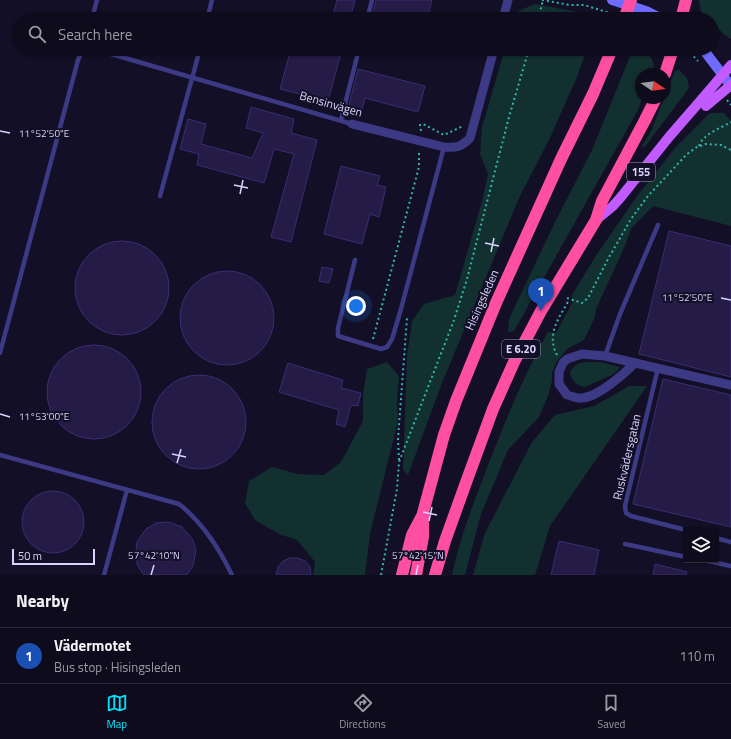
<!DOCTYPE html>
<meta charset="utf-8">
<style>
:root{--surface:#0e0b1c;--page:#171425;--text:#f1f3f6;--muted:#9b9ba3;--line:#2e2b3b;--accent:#00e5ff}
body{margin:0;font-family:"Titillium Web",sans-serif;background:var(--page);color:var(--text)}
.controls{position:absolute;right:12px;bottom:12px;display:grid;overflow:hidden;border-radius:0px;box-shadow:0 1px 3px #0004}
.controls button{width:36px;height:36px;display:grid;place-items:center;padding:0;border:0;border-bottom:1px solid var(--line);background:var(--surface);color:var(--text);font:20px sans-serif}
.compass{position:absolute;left:635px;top:68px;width:36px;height:36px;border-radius:50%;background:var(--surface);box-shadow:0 1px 3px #0004;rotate:103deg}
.scale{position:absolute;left:12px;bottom:10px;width:83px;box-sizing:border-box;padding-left:4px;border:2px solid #d9d4ff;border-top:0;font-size:11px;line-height:14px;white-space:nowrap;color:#d9d4ff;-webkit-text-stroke:3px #130f26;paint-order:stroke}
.you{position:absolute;left:356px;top:306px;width:14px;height:14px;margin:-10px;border:3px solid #fff;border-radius:50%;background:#1a73e8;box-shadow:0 0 0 6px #1a73e833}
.badge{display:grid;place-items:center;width:26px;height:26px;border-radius:50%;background:var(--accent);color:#fff;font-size:13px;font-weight:700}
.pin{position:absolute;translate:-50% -33px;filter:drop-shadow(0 1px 2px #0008)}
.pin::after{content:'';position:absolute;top:21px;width:14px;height:12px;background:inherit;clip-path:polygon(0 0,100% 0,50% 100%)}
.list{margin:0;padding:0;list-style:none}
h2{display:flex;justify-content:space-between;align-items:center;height:52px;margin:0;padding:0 16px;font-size:17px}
h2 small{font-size:13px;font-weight:400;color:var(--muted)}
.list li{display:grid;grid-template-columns:26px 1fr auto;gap:12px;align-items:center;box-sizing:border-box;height:56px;padding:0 16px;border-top:1px solid var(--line)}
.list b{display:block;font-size:15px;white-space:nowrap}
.list p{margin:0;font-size:13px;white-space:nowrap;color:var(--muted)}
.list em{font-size:13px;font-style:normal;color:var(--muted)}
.icon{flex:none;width:22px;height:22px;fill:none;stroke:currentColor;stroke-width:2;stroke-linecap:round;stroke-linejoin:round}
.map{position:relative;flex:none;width:731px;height:575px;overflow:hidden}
.search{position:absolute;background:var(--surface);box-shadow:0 1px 3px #0004;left:12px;right:12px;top:12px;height:44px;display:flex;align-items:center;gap:10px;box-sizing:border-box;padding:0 14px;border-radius:22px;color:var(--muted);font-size:15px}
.sheet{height:108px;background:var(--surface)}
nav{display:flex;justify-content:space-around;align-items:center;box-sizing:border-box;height:56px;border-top:1px solid var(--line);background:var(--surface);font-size:11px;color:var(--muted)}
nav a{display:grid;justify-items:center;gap:2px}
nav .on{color:var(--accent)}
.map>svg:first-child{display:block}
</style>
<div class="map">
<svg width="731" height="575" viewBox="0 0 731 575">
<rect width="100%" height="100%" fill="#130f26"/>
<path fill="#12302f" d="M699,0h32v39l-5,-3 -14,-13v-4h-4l-7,-7z
M534,4l55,10 4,5h-78l2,-7z
M505,49h82l-10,28 -27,61 -31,60 -77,185 -34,92 -5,-5 4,-114 5,-35 12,-17 31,-9 27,-94 6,-27 -8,-20 2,-27z
M642,49c9,8 15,12 10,25h-11v24h1l-4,12 -124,221 -6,1 1,-13 46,-97 37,-72 39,-96z
M679,70l8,8 2,10 -45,60 -2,-2 9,-15 24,-60z
M710,113h14l7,8v105l-78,-20 -22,23 -6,17 -29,63 -1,8 -11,23 -17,9 -11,14 -4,10v8l-4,15 -9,21 -31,33 -27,64 -16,61h-13c8,-39 24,-78 38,-115 17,-44 35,-87 58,-128l8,1 16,-30v-8l23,-38 42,-61 38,-48z
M387,362l12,14 -2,24 1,21 -28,113 -5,41h-52l2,-13 -18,-22 -18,-6 -24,-14 -10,-17 4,-22 23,-14 26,7 26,1 17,-13 22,-41v-26l4,-26z
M585,362h15l20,5 -4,5 -4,3 -27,12c-9,-2 -13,-5 -15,-14 3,-7 7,-10 15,-11z
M629,386h18l-97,140 -15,49h-62l12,-42 47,-91 23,-27 39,-9z"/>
<path fill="#241b47" stroke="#3b2d73" d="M337,0h18l-5,19h-18z
M376,0h56l-5,19h-56z
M291,49h51l-14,52 -48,-12z
M358,69l67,17 -7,26 -53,-14 -5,19 -13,-4z
M251,107l43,12 -3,14 26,7 -26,102 -20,-5 23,-83 -20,-5 -10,34 -67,-18 2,-11 -19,-5 8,-30 18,5 -5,20 51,14 11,-25 -17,-5z
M341,166l39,10 -3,9 9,2 -7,30 -9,-3 -8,30 -38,-10z
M669,231l62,15v131l-92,-23z
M75 288a47 47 0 1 1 94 0a47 47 0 1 1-94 0Z
M322,267l11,2 -4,14 -10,-2z
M180 318a47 47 0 1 1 94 0a47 47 0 1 1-94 0Z
M47 392a47 47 0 1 1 94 0a47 47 0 1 1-94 0Z
M288,363l55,17 -2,8 20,5 -3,13 -7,-1 -6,22 -9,-3 3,-14 -60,-18z
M152 422a47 47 0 1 1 94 0a47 47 0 1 1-94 0Z
M663,379l68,16v132l-98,-23z
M22 522a31 31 0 1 1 62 0a31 31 0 1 1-62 0Z
M167,522l5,1 10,4 11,13 3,10 -3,16 -6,9h-43l-5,-7 -4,-10 2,-16 9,-13 10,-6z
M559,541l40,9 -5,25h-43z
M290,558h8l7,3 5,6 1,8h-35l2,-8 5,-6z
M655,564l32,8 -1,3h-33z"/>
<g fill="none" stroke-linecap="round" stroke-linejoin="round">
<path stroke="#2fb8b0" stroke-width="2" stroke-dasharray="2 3" stroke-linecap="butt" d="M542,0l28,5h14l29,9
M538,19l5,-19
M687,49l11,12
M727,100l4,5
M421,131l-1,-6 3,-1 21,11 19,-9
M699,146c4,-12 22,-18 32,-24
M567,298l15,5 6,-5 20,-39 23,-40 17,-23 39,-42 10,-7 9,-3 15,1 10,5
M373,339l46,-172v-16
M557,355c-11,-21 2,-37 12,-55
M399,460l-1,-21 9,-121
M381,575l16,-86 2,-27 55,-142 13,-41 42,-162 20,-68"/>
<path stroke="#3d3a85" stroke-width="4.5" d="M92,19l5,-19
M207,19l5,-19
M367,19l5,-19
M94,49l258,75
M341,120l18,-71
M160,196l40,-147
M355,260l-17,68v8l43,13 6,-2 5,-8 9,-30 43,-162
M0,353l78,-293 5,-11
M605,356l15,-42 38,-89
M658,368l-33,138 1,7 5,3 55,14
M0,455l179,49c24,19 40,44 53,71
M716,538l15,4
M625,544l61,13
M703,560l28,6
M104,575l23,-85"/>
<path stroke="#3d3a85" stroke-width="9" d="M503,19l5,-19
M352,124l92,23c13,1 17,0 26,-9l24,-89
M635,363c-11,11 -37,34 -53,35 -4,1 -11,-2 -15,-3l-8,-11v-12l4,-9 4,-4 15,-5 23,2 126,29"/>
<path stroke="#6f6bff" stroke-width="10" d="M612,0l34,11 16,8
M703,49l28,37"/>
<path stroke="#c25bff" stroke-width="10" d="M596,220l17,-14 8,-9 48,-60 33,-38"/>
<path stroke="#ff4fa3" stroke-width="12" d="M681,19l5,-19
M665,74l8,-25
M402,575l10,-40 10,-19
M416,575l7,-38v-24l21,-78 12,-34 40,-98 65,-144 32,-65 19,-45
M435,575l10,-34 23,-64 25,-68 21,-47 27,-51 55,-91 6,-19 43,-81 11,-22"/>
<path stroke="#c25bff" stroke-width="10" d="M702,99l29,-34
M706,106l25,-21"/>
<path stroke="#ff4fa3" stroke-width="12" d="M624,19l7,-19"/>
</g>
<path fill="none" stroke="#d9d4ff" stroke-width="1.5" d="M0,131l10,2M234,185l14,3M240,194l3,-14M485,243l14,3M491,252l3,-14M721,298l10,2M0,414l10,3M172,454l14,3M177,463l4,-14M423,512l14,3M429,521l3,-14M151,575l3,-10M416,575l2,-10"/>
<g text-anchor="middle" stroke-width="4" stroke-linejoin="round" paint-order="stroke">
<g fill="#130f26" stroke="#9e99be" stroke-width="1">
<rect x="627" y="163" width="28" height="18" rx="3"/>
<rect x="502" y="340" width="38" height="18" rx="3"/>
</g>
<g font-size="11" font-weight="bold" fill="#d9d4ff">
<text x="641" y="176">155</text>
<text x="521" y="353">E 6.20</text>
</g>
<g font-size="12" fill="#d9d4ff" stroke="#130f26">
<text transform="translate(331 104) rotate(16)" y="4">Bensinvägen</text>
<text transform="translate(482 300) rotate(-66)" y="4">Hisingsleden</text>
<text transform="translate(627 457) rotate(-77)" y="4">Ruskvädersgatan</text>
</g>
</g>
<g font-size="10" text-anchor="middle" fill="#d9d4ff" stroke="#130f26" stroke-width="4" stroke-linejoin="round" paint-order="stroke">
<text x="44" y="137">11°52'50"E</text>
<text x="687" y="301">11°52'50"E</text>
<text x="44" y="420">11°53'00"E</text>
<text x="154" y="559">57°42'10"N</text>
<text x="418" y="559">57°42'15"N</text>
</g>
</svg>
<div class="controls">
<button><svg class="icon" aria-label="layers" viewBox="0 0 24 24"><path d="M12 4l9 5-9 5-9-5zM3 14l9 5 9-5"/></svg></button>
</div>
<svg class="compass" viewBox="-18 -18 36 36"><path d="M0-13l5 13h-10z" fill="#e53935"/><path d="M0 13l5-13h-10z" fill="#9b9ba3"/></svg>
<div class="scale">50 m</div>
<div class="you"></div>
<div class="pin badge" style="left:541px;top:311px;background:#1a4fb4">1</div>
<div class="search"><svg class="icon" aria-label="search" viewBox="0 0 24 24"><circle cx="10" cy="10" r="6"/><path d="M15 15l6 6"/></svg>Search here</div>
</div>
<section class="sheet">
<h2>Nearby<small></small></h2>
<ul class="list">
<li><span class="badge" style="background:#1a4fb4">1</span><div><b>Vädermotet</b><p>Bus stop · Hisingsleden</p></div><em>110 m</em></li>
</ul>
</section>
<nav>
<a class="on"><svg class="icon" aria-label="map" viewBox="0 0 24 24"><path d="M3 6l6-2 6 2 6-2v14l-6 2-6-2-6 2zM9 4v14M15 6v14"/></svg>Map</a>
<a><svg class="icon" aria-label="directions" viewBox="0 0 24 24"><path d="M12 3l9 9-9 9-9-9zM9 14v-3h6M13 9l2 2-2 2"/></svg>Directions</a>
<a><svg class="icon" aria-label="saved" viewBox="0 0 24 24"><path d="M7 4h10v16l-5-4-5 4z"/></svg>Saved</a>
</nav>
